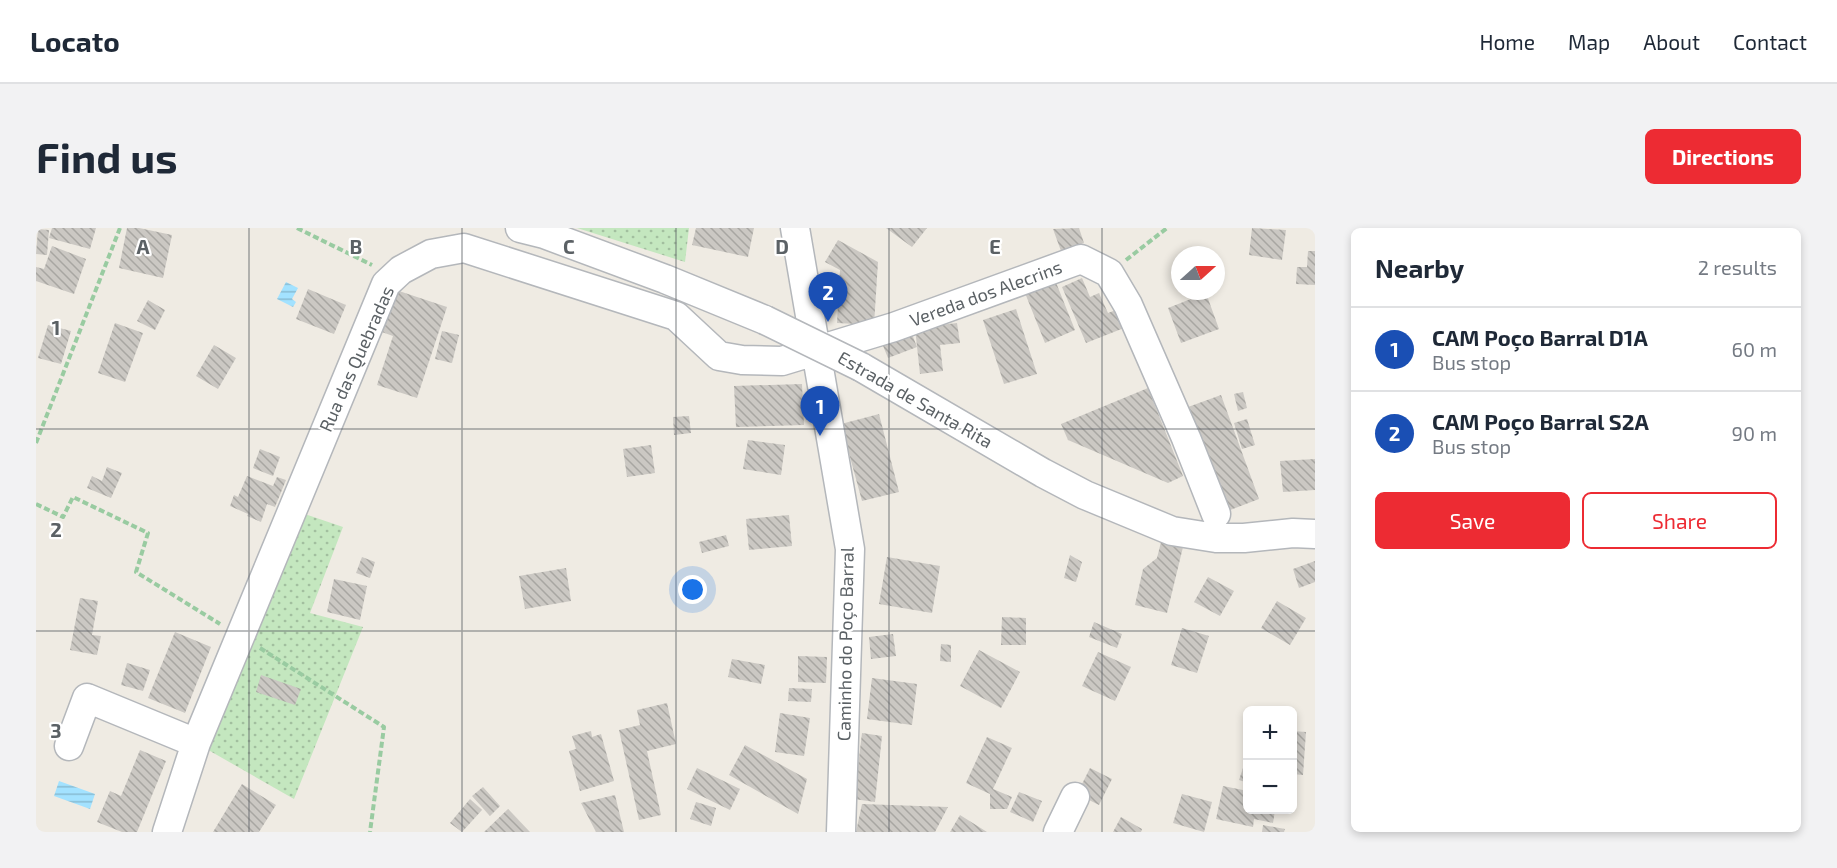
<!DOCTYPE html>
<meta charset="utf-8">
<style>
:root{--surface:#fff;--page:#f2f2f3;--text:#1f2937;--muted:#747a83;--line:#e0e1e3;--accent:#ed2b33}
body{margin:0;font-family:"Exo 2",sans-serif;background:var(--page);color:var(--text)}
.controls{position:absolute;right:18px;bottom:18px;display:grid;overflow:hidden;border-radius:9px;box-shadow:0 3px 9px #0003}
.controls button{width:54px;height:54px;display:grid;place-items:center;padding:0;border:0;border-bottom:2px solid var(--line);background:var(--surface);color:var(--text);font:30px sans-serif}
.compass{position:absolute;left:1135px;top:18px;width:54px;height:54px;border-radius:50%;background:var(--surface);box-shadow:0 3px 9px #0003;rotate:69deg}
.you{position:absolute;left:657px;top:362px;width:21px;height:21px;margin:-15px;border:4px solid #fff;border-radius:50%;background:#1a73e8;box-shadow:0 0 0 9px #1a73e833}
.badge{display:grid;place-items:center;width:39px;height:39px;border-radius:50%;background:var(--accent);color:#fff;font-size:20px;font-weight:700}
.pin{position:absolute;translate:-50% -50px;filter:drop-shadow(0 2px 3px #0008)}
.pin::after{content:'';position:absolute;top:32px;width:21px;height:18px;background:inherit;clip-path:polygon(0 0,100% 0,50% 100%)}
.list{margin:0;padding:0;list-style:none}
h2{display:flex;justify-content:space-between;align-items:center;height:78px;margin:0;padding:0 24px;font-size:26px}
h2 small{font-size:20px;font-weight:400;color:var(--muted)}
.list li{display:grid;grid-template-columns:39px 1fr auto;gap:18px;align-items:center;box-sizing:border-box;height:84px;padding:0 24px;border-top:2px solid var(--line)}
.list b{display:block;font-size:22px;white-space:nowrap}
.list p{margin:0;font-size:20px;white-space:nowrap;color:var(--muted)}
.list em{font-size:20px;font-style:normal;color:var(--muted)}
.actions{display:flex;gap:12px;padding:18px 24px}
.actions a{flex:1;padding:14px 0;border:2px solid var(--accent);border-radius:9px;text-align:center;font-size:21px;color:var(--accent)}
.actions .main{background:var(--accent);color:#fff}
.map{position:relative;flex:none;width:1279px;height:604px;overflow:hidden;border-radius:9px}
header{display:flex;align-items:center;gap:36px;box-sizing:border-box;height:84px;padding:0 30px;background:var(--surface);border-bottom:2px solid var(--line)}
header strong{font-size:28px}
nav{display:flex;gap:33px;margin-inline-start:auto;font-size:21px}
.intro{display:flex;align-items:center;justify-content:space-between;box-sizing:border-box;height:144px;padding:0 36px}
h1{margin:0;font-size:42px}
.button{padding:15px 27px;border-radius:9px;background:var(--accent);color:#fff;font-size:21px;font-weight:700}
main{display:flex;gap:36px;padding:0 36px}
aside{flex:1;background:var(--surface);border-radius:9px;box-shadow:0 3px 9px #0003}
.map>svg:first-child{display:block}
</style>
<header>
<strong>Locato</strong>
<nav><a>Home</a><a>Map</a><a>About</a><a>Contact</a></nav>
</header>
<div class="intro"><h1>Find us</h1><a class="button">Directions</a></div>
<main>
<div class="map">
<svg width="1279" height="604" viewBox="0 0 1279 604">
<defs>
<pattern id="grass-dots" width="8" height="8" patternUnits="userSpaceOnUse" patternTransform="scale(1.5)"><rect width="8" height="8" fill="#c4e7bf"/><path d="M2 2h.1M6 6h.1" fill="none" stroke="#a2bf9f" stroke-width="1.8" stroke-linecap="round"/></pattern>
<pattern id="water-rules" width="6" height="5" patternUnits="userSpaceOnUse" patternTransform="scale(1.5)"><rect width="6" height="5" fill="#a3e2ff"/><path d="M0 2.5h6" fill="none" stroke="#88bbd2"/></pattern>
<pattern id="building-back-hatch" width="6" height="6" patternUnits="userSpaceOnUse" patternTransform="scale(1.5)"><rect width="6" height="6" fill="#cbc8c3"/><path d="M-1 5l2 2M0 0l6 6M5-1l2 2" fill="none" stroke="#a8a6a2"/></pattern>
</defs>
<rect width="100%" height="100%" fill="#efebe3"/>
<path fill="url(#grass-dots)" d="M541,0h112l-4,34z
M257,282l50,17 -33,86 53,14 -69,172 -98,-56z"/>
<path fill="url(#water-rules)" d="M250,54l12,6 -6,11 4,3 -3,5 -16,-8z
M23,553l36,13 -5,15 -36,-13z"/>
<path fill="url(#building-back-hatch)" d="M16,0h44l-6,21 -41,-11z
M91,0h12l33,7 -9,43 -44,-10z
M660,0h58l-6,29 -56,-12z
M850,0h41l-15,19z
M1043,0l5,15 -23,8 -8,-22z
M1216,0l34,2 -4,30 -33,-5z
M2,1l11,1 -2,25 -11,-1z
M802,12l40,22 -4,63 -37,-2 3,-53 -15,-8z
M16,18l34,13 -12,35 -38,-13v-14l8,2z
M1272,23h7v34l-19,-1 1,-17h10z
M1046,50l8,19 9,-4 9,20 8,-3 8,18 -38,15 -24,-56z
M1019,52l20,50 -30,13 -20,-50z
M272,61l38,16 -12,29 -38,-15z
M357,61l54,18 -30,91 -40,-13 16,-49 -14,-5z
M1170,65l13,36 -38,14 -13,-35z
M112,72l17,10 -10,20 -18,-9z
M980,81l21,65 -33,10 -21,-64z
M79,95l28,10 -18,49 -27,-9z
M921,95l3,20 -20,2 3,26 -23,3 -5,-46z
M12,97l23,6 -10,33 -23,-6z
M874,101l7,18 -29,11 -7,-17z
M406,103l17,4 -7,28 -17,-4z
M178,117l22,13 -18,31 -22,-13z
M766,156l2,41 -68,2 -2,-41z
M1112,160l35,88 -15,7 -100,-43 -7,-16z
M1207,164l4,16 -9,3 -4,-17z
M1185,167l38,104 -34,13 -37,-105z
M843,186l20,78 -37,9 -21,-77z
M653,188l2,17 -17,2 -1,-18z
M1211,191l8,26 -13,4 -8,-26z
M712,212l37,5 -4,30 -38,-6z
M615,217l4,28 -28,4 -4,-28z
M224,221l20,8 -7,19 -20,-8z
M1279,231v31l-32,2 -3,-31z
M71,239l15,6 -11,25 -24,-10 5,-12 10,5z
M211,248l26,10 4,-9 9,3 -11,27 -8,-3 -6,18 -14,-6 1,-2 -18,-8 4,-11 4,2z
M753,287l3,31 -43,4 -3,-31z
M690,307l3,11 -27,7 -3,-11z
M1126,310l22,5 -17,70 -32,-8 8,-36 14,-11z
M1034,327l12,7 -6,20 -12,-4z
M326,329l13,5 -5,16 -14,-5z
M851,329l53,9 -8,47 -53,-9z
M1279,333v21l-16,6 -6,-19z
M530,340l5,33 -46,8 -6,-33z
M1172,349l26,14 -14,25 -26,-14z
M298,351l33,7 -7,34 -33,-8z
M44,370l18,3 -6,34 9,1 -4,19 -27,-5z
M1241,373l29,17 -16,27 -29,-17z
M966,389l24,1v27h-25z
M1058,394l28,12 -5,14 -28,-11z
M1146,400l27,8 -12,37 -26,-8z
M139,404l36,15 -26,66 -37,-15z
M857,406l3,22 -25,3 -2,-22z
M905,416l10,1v17l-11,-1z
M943,422l41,22 -19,36 -41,-22z
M1062,424l33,15 -16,34 -33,-15z
M762,428l29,1 -1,26 -28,-1z
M696,431l33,6 -4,19 -33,-7z
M91,435l23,7 -7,21 -22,-6z
M225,447l40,14 -6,16 -39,-13z
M836,450l45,6 -5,41 -45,-6z
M753,460l23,1 -1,13 -23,-1z
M631,475l9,41 -29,7 14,64 -22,5 -20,-90 21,-5 -3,-15z
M744,485l30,5 -6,38 -29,-4z
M555,503l1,6 9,-3 13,47 -34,10 -11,-40 7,-2 -4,-13z
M1256,503l14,1 -3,43 -11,-1z
M826,505l20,3 -7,66 -21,-3z
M951,509l25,11 -19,41 19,8 -5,12h-17v-15l-24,-11z
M709,517l62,34 -9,35 -69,-39z
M104,522l26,11 -29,71h-15l-25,-10 13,-31 11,5z
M1209,534l3,1v20l-9,-3z
M661,540l43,21 -10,21 -43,-21z
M1054,540l22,11 -13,26 -22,-11z
M206,556l34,21 -17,27h-46z
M1187,558l25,5v19h27l-2,13 -19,-4 -1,8 -37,-8z
M447,559l17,19 -10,10 -18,-20z
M983,564l23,9 -9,21 -23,-10z
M1146,566l30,8 -8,30 -31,-9z
M579,567l9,37h-28l-15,-29z
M434,571l12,11 -20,22 -12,-9z
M660,574l20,6 -5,18 -21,-7z
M826,576l86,3 -13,25h-79z
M472,581l22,23h-46z
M924,587l27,17h-37z
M1085,589l21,12 -1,3h-28z
M1227,597l22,4 -1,3h-22z"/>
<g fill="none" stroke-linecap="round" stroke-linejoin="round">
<defs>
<path id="minor" d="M484,0l24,6 121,45 100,41
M759,0l55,321 -9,283
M825,139l182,106 42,22 87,36 44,7h28l49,-5 22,1
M33,518l18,-48 109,45
M131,604l29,-89 190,-459 15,-14 30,-16 33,-6 212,68 43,40 23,4 40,1 112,-34 187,-68 28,14 19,32 58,133 30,76
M1022,604l17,-35"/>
</defs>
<use href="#minor" stroke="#b4b7bb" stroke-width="31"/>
<path stroke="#99cba1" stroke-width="4" stroke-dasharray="6 3" stroke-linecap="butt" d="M261,0l75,37
M1090,32l41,-32
M0,215l84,-215
M0,276l27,13 10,-20 75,36 -12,39 84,52
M224,420l124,79 -14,105"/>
<use href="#minor" stroke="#fff" stroke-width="28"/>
<defs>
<path id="minor-bridge" d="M729,92l96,47"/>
</defs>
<use href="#minor-bridge" stroke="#b4b7bb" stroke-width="31" stroke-linecap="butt"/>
<use href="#minor-bridge" stroke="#fff" stroke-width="28"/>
</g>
<path fill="none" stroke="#5b6165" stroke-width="1.5" stroke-opacity="0.55" d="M213,0v604M426,0v604M640,0v604M853,0v604M1066,0v604M0,201h1279M0,403h1279"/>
<g text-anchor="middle" stroke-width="4.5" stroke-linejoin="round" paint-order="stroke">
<g font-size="18" fill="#5b6165" stroke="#fff">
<text transform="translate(950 66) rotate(-20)" y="6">Vereda dos Alecrins</text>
<text transform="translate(321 131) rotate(-66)" y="6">Rua das Quebradas</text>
<text transform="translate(879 172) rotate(30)" y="6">Estrada de Santa Rita</text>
<text transform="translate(810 416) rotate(-89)" y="6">Caminho do Poço Barral</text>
</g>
</g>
<g font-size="20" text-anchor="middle" font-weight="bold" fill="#5b6165" stroke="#fff" stroke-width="4.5" stroke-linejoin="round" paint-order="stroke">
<text x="107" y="26">A</text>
<text x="320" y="26">B</text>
<text x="533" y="26">C</text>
<text x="746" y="26">D</text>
<text x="959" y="26">E</text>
<text x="20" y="107">1</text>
<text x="20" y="309">2</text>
<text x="20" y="510">3</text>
</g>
</svg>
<div class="controls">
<button>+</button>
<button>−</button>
</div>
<svg class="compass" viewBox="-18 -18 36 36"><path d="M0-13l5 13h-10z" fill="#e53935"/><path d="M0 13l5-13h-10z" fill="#747a83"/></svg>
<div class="you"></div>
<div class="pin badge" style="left:784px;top:208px;background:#1a4fb4">1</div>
<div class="pin badge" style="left:792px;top:94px;background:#1a4fb4">2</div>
</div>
<aside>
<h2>Nearby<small>2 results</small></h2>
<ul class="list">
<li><span class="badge" style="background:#1a4fb4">1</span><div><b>CAM Poço Barral D1A</b><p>Bus stop</p></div><em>60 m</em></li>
<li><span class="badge" style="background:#1a4fb4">2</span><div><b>CAM Poço Barral S2A</b><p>Bus stop</p></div><em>90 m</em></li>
</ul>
<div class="actions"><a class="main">Save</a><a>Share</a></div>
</aside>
</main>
